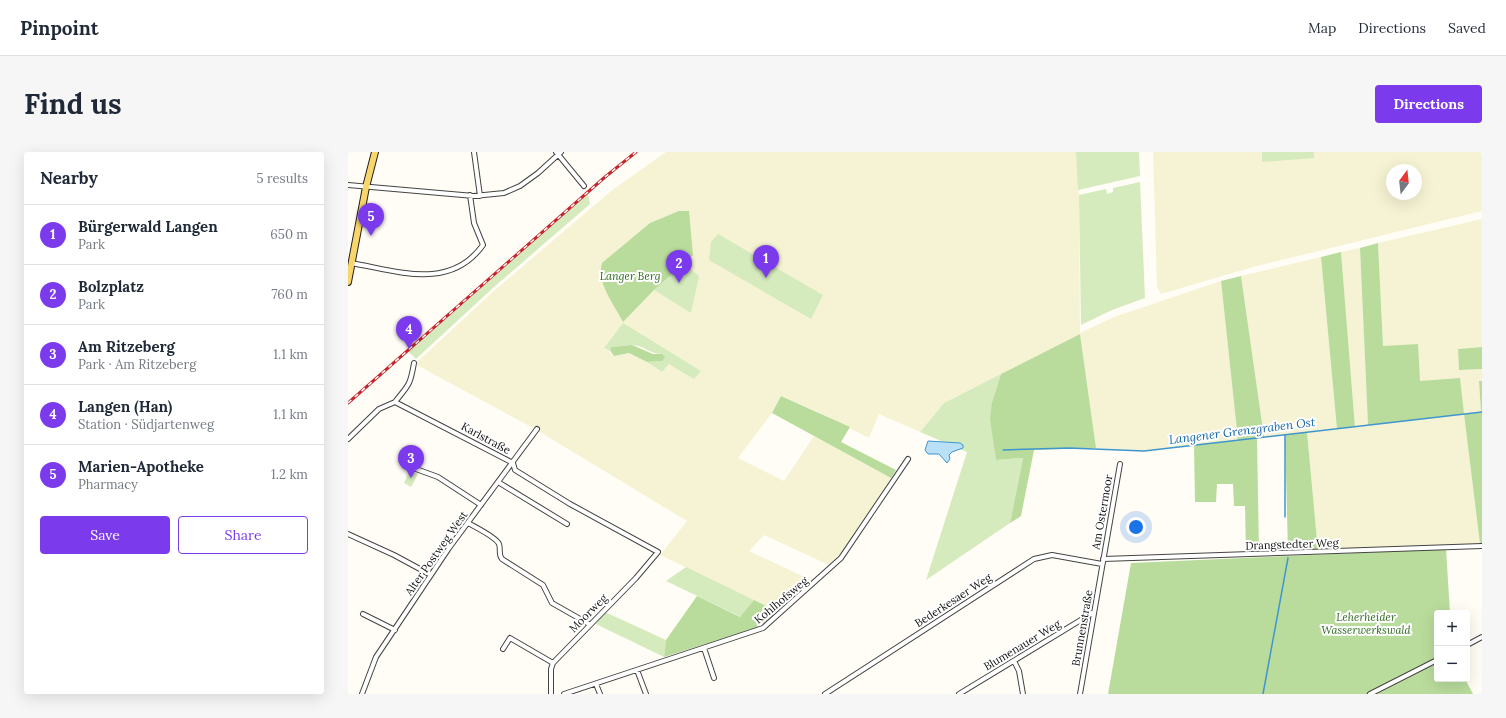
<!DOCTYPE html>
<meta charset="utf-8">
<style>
:root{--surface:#fff;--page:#f6f6f7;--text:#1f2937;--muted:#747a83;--line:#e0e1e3;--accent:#7c3aed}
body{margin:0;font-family:Lora,serif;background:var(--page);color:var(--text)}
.controls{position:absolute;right:12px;bottom:12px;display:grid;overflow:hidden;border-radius:4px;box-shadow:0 4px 16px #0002}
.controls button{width:36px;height:36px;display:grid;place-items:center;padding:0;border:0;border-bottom:1px solid var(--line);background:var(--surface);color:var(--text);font:20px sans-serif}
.compass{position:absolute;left:1038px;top:12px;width:36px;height:36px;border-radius:50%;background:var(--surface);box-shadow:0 4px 16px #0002;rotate:15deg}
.you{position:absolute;left:788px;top:375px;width:14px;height:14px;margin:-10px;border:3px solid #fff;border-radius:50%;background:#1a73e8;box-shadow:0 0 0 6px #1a73e833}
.badge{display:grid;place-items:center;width:26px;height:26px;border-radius:50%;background:var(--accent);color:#fff;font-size:13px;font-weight:700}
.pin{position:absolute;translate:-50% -33px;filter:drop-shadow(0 1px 2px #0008)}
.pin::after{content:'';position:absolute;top:21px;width:14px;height:12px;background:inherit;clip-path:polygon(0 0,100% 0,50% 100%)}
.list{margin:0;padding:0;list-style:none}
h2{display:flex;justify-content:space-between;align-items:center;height:52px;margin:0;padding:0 16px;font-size:17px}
h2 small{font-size:13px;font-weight:400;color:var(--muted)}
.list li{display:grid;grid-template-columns:26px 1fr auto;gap:12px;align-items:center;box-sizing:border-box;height:60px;padding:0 16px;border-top:1px solid var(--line)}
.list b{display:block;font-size:15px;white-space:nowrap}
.list p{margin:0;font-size:13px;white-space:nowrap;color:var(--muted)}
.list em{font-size:13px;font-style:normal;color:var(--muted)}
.actions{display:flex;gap:8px;padding:12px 16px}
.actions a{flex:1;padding:9px 0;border:1px solid var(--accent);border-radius:4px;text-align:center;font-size:14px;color:var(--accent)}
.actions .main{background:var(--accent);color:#fff}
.map{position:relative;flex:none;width:1134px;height:542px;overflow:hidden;border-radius:4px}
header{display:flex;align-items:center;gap:24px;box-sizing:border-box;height:56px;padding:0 20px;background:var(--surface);border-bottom:1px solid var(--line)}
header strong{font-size:19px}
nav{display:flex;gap:22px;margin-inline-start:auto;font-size:14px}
.intro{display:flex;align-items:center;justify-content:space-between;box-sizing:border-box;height:96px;padding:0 24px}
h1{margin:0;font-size:28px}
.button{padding:10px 18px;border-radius:4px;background:var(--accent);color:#fff;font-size:14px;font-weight:700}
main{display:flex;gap:24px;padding:0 24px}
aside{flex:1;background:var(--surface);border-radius:4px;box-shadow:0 4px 16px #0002}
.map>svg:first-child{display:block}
</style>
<header>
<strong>Pinpoint</strong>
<nav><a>Map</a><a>Directions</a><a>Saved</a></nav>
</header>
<div class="intro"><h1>Find us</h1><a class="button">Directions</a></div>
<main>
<aside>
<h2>Nearby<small>5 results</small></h2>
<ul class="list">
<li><span class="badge">1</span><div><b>Bürgerwald Langen</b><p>Park</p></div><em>650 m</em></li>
<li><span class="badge">2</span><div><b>Bolzplatz</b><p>Park</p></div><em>760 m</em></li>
<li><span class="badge">3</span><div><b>Am Ritzeberg</b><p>Park · Am Ritzeberg</p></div><em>1.1 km</em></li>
<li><span class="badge">4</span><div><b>Langen (Han)</b><p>Station · Südjartenweg</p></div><em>1.1 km</em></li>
<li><span class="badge">5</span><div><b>Marien-Apotheke</b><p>Pharmacy</p></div><em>1.2 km</em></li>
</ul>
<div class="actions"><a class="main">Save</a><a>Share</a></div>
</aside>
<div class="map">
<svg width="1134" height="542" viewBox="0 0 1134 542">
<rect width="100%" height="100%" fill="#fffdf5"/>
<path fill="#f6f3d4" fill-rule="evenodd" d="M318,0h410l3,43 1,138 34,-16 107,-36 17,159 -94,11 -48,-3 -16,-114 -136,69 -24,29 -41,-18 -10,24 -53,-27 -35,-15 -9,17 -34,45 46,23 30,-45 77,42 -41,66 -21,21 -65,-30 -15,16 64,30 -35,31 -118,-57 27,-34 -152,-92 -120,-65 80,-74 116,-99zM302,71l43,31 -10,9 15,13 -7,36 -37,-22 -31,31 8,-81zM275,172l78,47 -32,-7 -7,8 -15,-10 -18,-9 -15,3 -10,-8z
M805,0h109l52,6v-6h168v59l-229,56 -92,27 -4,-7zM1044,18h24v24h-24z
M1134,67v128l-24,2 1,21 23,-1v12h-3l2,31 -17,2 16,130 -162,7 -11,-119 -43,5 -23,-161 80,-19 16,171 18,-1 -14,-175 19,-4 8,177 51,-44 -36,-35 -5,-103z"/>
<path fill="#d5ebbd" d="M728,0h63l1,24 -62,14z
M914,0h52v6l-52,4z
M792,30l5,116 -33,12 -31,15 -2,-130 27,-6 1,5 6,-2v-4z
M240,42l2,10 -96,83 -78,72 -7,-7z
M370,82l105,61 -12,24 -102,-59 2,-18z
M335,111l16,13 -8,37 -37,-23z
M275,171l78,48 -7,8 -25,-15 -7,8 -15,-10 15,-1v-7c-11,0 -15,-6 -24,-8 -6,-1 -21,0 -26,1l-1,5 -7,-4z
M653,222l-9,28 4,58 27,-2 -13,65 -84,57 41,-128 -47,-20 24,-29z
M62,318l8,4 -7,13 -7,-4z
M338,415l68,33 -13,17 -75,-36z
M257,460l61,28 -2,17 -68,-33z"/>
<path fill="#b9dc9c" d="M331,59h10l4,44 -39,35 -31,32c-9,-18 -27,-39 -21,-59l48,-40z
M1030,91l5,103 35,-2 2,37 40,-3 4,36 17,-2 -2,-31h3v163h-2l-16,-130 -96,11 -8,-177z
M993,100l14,175 -18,2 -16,-172z
M893,124l23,161 -7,1 2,115h-13l-1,-47h-11l-1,-22h-16l-1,18h-21l-1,-57 44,-5 -17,-159z
M732,182l16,114 -62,2 -13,66 -11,7 13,-65 -27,2 -6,-41 2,-17 9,-28z
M284,193l21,9h9l3,3 -3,4 -15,1 -18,-9 -15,3 -3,-4v-5z
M1134,195v22l-23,1 -1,-21z
M433,244l69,31 -9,15 55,28 -5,8 -119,-65z
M959,280l11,119 -30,1 -3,-117z
M1098,397l4,64h-13v66h28l8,15h-365l23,-131z
M349,444l43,21 14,-17 24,12 -22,16 -92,29 2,-17z"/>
<path fill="#b9e0f7" stroke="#3f96cf" d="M580,289l32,2 3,2v3l-11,4 -3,3 1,4 -3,4 -8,-9h-11l-3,-4z"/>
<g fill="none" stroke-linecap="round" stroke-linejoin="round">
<path stroke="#3f96cf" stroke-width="1.5" d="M655,298l66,-2 75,3 338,-39
M937,365v-82
M915,542l25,-136"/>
<defs>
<path id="street" d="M126,0l6,44
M208,0l28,34
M0,33l126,11 30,-3 16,-7 18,-13 23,-21
M3,111c47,8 99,28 132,-18l-9,-22 -4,-28
M47,250c14,-18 15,-16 19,-39
M0,287l31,-30 16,-7 118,61 2,7 55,34 88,48 -22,26 -83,85 -2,6v25
M57,313l33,12 43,28
M150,330l69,42
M120,371c7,4 28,14 31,21 2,5 -1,10 3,15l41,26 9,18 37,21
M0,382l46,21 37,20
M755,407l379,-13
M15,462l32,16
M1119,493l15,-8
M356,496l10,30
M155,497l7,-11 43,25
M666,509l5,10 4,23
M289,518l9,24
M248,532l4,10
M14,542l14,-37 73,-109 88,-119
M216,542l199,-66 78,-70 67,-99
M477,542l209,-135 18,-4 50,9
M611,542l135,-82
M732,542l40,-230
M1022,542l67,-34"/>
<path id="primary" d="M0,130l18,-95 9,-35"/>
</defs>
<use href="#street" stroke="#444" stroke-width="6"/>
<use href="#primary" stroke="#222" stroke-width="8"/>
<use href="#street" stroke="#fff" stroke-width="4"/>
<use href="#primary" stroke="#f9d66b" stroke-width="6"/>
<defs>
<path id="rail" d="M0,251l257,-226 31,-25"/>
</defs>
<use href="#rail" stroke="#c4262e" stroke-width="3"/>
<use href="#rail" stroke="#fff" stroke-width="1.5" stroke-dasharray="4.5" stroke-linecap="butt"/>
</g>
<g text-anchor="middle" stroke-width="4" stroke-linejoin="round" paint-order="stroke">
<g font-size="11" font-style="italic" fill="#2f6b1f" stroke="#fff">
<text x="282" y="128">Langer Berg</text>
<text x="1018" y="469">Leherheider<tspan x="1018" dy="13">Wasserwerkswald</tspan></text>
</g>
<g font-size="11" fill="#111" stroke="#fff">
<text transform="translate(138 286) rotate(28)" y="4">Karlstraße</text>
<text transform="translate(754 360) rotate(-80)" y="4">Am Ostermoor</text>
<text transform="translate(944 392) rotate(-2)" y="4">Drangstedter Weg</text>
<text transform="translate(88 401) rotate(-55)" y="4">Alter Postweg West</text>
<text transform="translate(433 448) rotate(-40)" y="4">Kohlhofsweg</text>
<text transform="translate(605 448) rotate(-33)" y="4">Bederkesaer Weg</text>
<text transform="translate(240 461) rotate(-45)" y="4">Moorweg</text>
<text transform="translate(734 476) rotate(-80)" y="4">Brunnenstraße</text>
<text transform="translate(674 493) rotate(-31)" y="4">Blumenauer Weg</text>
</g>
<g font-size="12" font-style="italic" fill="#1768a6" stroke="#fff">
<text transform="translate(894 279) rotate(-7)" y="4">Langener Grenzgraben Ost</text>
</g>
</g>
</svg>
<div class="controls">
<button>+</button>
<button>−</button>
</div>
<svg class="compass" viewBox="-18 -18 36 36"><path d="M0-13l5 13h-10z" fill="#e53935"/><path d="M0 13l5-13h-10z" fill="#747a83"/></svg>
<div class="you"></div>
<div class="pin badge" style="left:418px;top:126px">1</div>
<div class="pin badge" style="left:331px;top:131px">2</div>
<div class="pin badge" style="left:63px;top:326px">3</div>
<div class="pin badge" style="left:61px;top:197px">4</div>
<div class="pin badge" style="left:23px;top:84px">5</div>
</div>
</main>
